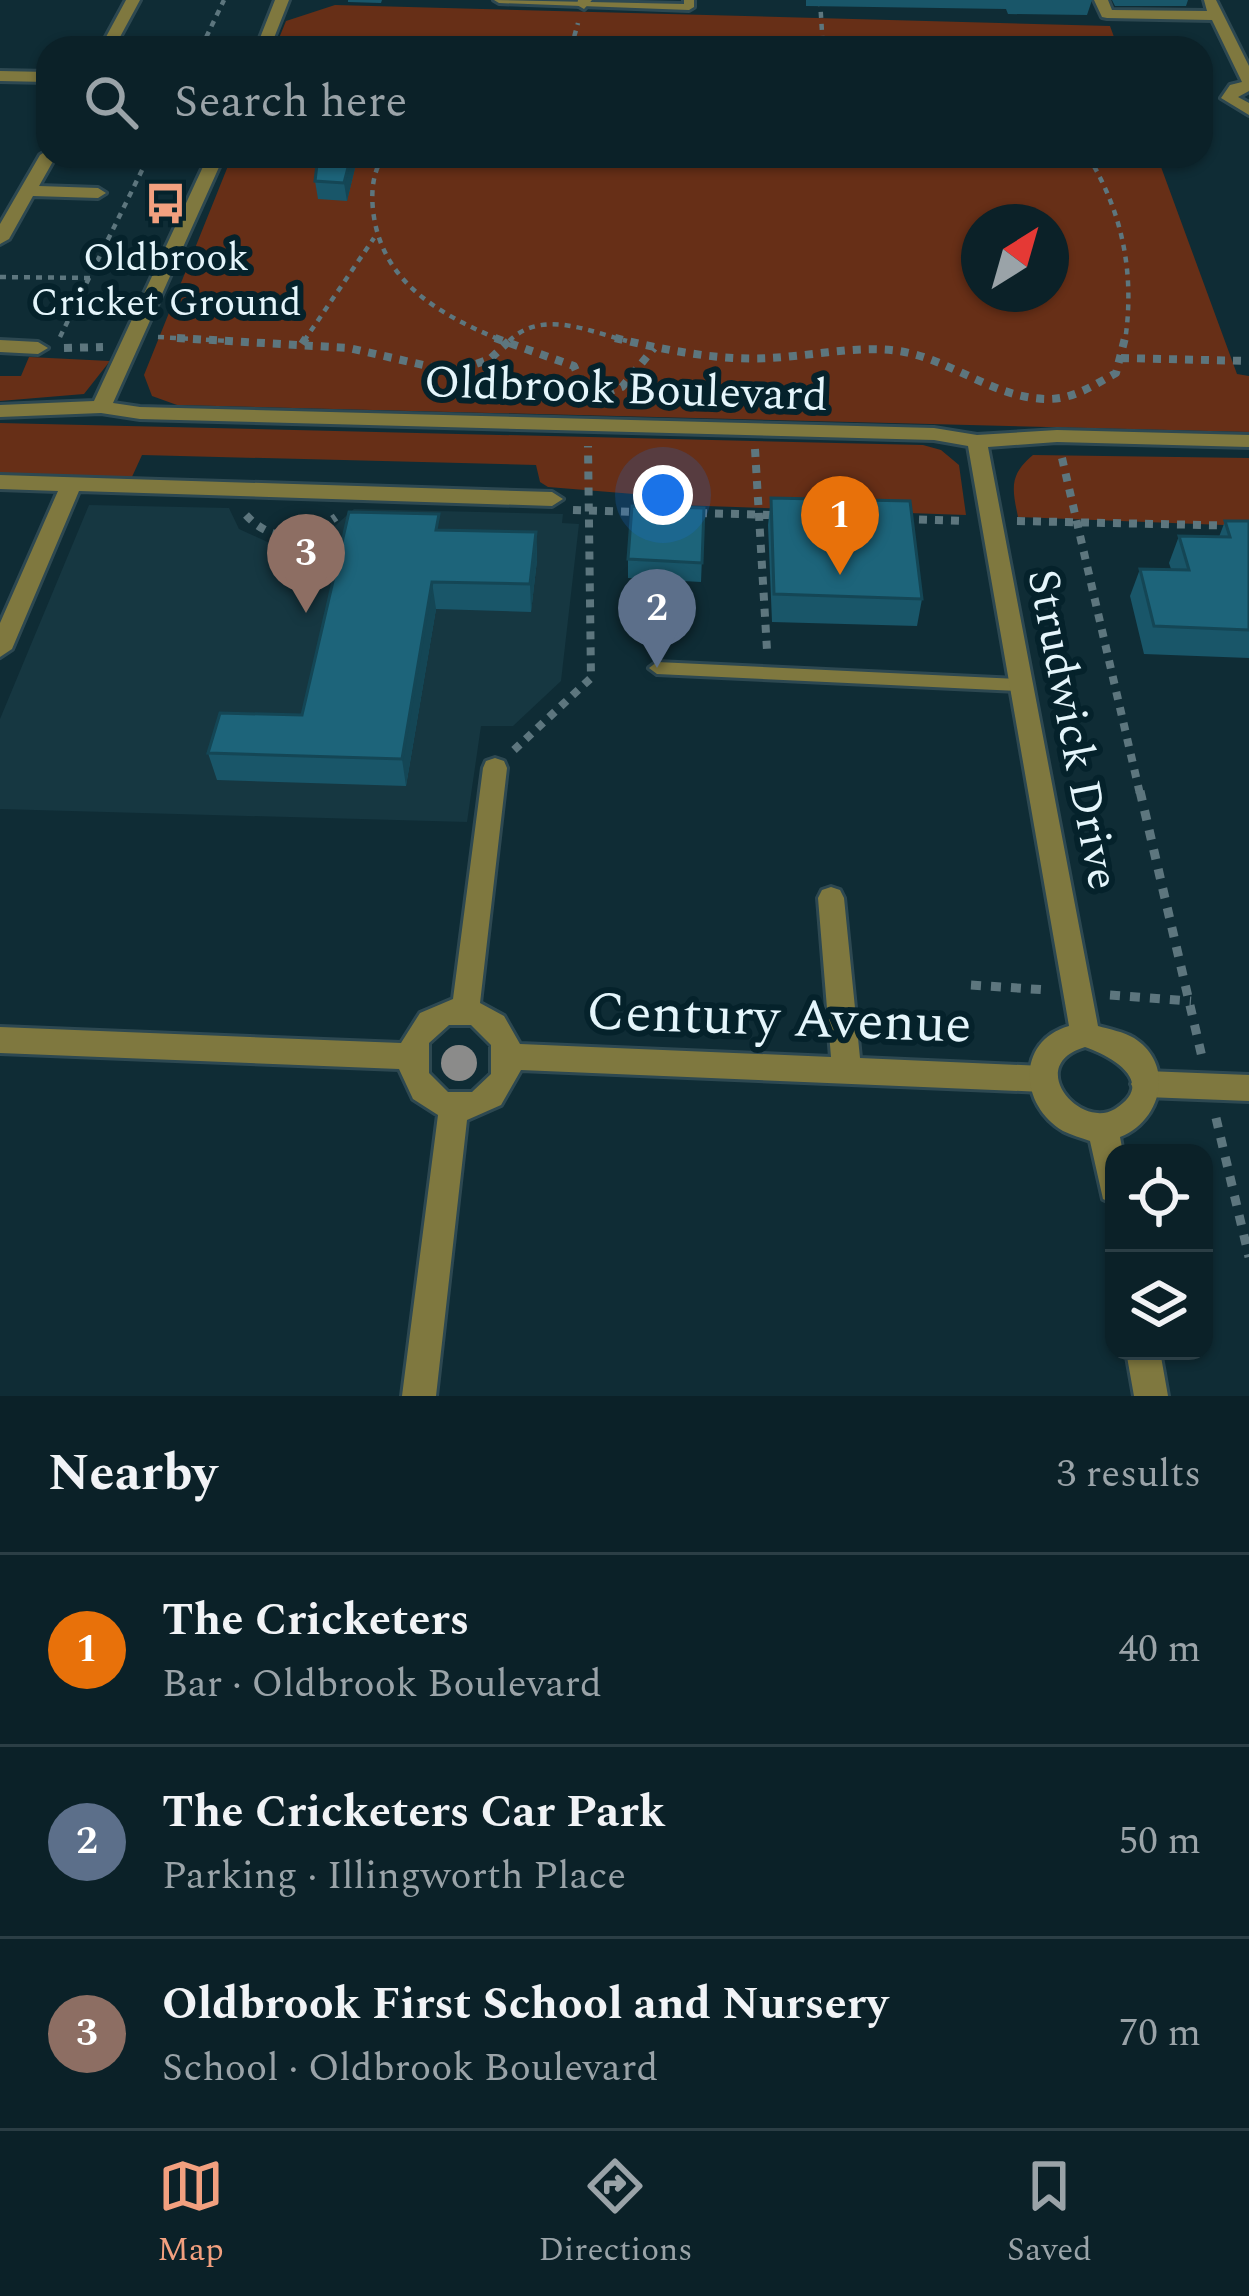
<!DOCTYPE html>
<meta charset="utf-8">
<style>
:root{--surface:#0b2128;--page:#192e34;--text:#f1f3f6;--muted:#9aa3a8;--line:#2b3e45;--accent:#f2a07f}
body{margin:0;font-family:Spectral,serif;background:var(--page);color:var(--text)}
.controls{position:absolute;right:36px;bottom:36px;display:grid;overflow:hidden;border-radius:24px;box-shadow:0 3px 9px #0004}
.controls button{width:108px;height:108px;display:grid;place-items:center;padding:0;border:0;border-bottom:3px solid var(--line);background:var(--surface);color:var(--text);font:60px sans-serif}
.compass{position:absolute;left:961px;top:204px;width:108px;height:108px;border-radius:50%;background:var(--surface);box-shadow:0 3px 9px #0004;rotate:37deg}
.you{position:absolute;left:663px;top:495px;width:42px;height:42px;margin:-30px;border:9px solid #fff;border-radius:50%;background:#1a73e8;box-shadow:0 0 0 18px #1a73e833}
.badge{display:grid;place-items:center;width:78px;height:78px;border-radius:50%;background:var(--accent);color:#fff;font-size:39px;font-weight:700}
.pin{position:absolute;translate:-50% -99px;filter:drop-shadow(0 3px 6px #0008)}
.pin::after{content:'';position:absolute;top:63px;width:42px;height:36px;background:inherit;clip-path:polygon(0 0,100% 0,50% 100%)}
.list{margin:0;padding:0;list-style:none}
h2{display:flex;justify-content:space-between;align-items:center;height:156px;margin:0;padding:0 48px;font-size:51px}
h2 small{font-size:39px;font-weight:400;color:var(--muted)}
.list li{display:grid;grid-template-columns:78px 1fr auto;gap:36px;align-items:center;box-sizing:border-box;height:192px;padding:0 48px;border-top:3px solid var(--line)}
.list b{display:block;font-size:45px;white-space:nowrap}
.list p{margin:0;font-size:39px;white-space:nowrap;color:var(--muted)}
.list em{font-size:39px;font-style:normal;color:var(--muted)}
.icon{flex:none;width:66px;height:66px;fill:none;stroke:currentColor;stroke-width:2;stroke-linecap:round;stroke-linejoin:round}
.map{position:relative;flex:none;width:1249px;height:1396px;overflow:hidden}
.search{position:absolute;background:var(--surface);box-shadow:0 3px 9px #0004;left:36px;right:36px;top:36px;height:132px;display:flex;align-items:center;gap:30px;box-sizing:border-box;padding:0 42px;border-radius:36px;color:var(--muted);font-size:45px}
.sheet{height:732px;background:var(--surface)}
nav{display:flex;justify-content:space-around;align-items:center;box-sizing:border-box;height:168px;border-top:3px solid var(--line);background:var(--surface);font-size:33px;color:var(--muted)}
nav a{display:grid;justify-items:center;gap:6px}
nav .on{color:var(--accent)}
.map>svg:first-child{display:block}
</style>
<div class="map">
<svg width="1249" height="1396" viewBox="0 0 1249 1396">
<rect width="100%" height="100%" fill="#0f2c35"/>
<path fill="#163741" d="M89,505l140,3 10,21 35,16 53,-12 27,-24 209,5 -1,9 17,1 -18,157 -48,45h-32l-14,96 -467,-13v-90z"/>
<path fill="#672f17" fill-rule="evenodd" d="M335,5l775,21 8,22h-843l11,-27z
M232,156h925l80,218 12,2v56l-1072,-27 -25,-9 -8,-21zM979,222h72v72h-72z
M29,357l81,4 -26,33 -84,7v-25h21z
M0,423l923,22 18,5 18,15 7,50 -318,-11 -2,-9 -98,-8 -8,-5 -4,-17 -394,-10 -11,24 -131,-4z
M1033,455l216,3v68l-231,-9c-6,-29 -9,-42 15,-62z"/>
<g fill="none" stroke-linecap="round" stroke-linejoin="round">
<defs>
<path id="service" d="M494,0l190,4v-4h10v7l-5,3 -190,-7z
M657,662l363,17 8,6 -8,6 -363,-17 -8,-6z"/>
<path id="minor" d="M126,0h14l-26,48h-14z
M578,0h14l-8,9 -7,-4z
M1094,0h14l4,10 95,1 -3,-11h12l33,66v25l-11,6 11,6v12l-28,-17 9,-13 12,-3 -30,-62 -105,-2 -5,-1z
M0,71l48,1v10l-48,-1z
M48,150v6h8l-17,30 59,2 8,5 -8,5 -65,-2 -24,43 -9,5v-20l40,-69z
M0,340l38,2 10,6 -10,6 -38,-2z
M0,475l552,17 11,7 -11,7 -473,-15 -67,158 -12,8v-34l58,-132 -58,-2z
M495,758l9,3 3,7 -27,235 24,13 16,28 311,13 -13,-159 4,-8 9,-3 9,3 4,8 16,160 183,8 10,4 5,9 -5,9 -10,4 -522,-22 -20,35 -34,15 -31,276h-34l36,-281 -25,-16 -14,-30 -399,-16v-26l401,16 19,-30 33,-14 30,-231 3,-7zM449,1025h22l20,20v29l-19,18h-24l-19,-19v-30z
M1146,1071l103,4v26l-103,-4 -10,-4 -5,-9 5,-9z"/>
<path id="tertiary" d="M275,0h14l-19,48h-14z
M208,156h16l-111,247 27,4 794,21 43,7 80,-5 192,5v12l-192,-5 -69,5 110,579c11,3 26,6 36,12 42,27 27,83 -14,99l3,16h-9v51l-11,-5 -13,-58c-8,-3 -19,-6 -27,-10 -44,-26 -47,-90 6,-105l-101,-580 -34,-6 -794,-21 -39,-6 -101,4v-12l94,-4zM1085,1047c26,9 73,35 30,62 -35,21 -91,-44 -30,-62z
M1126,1351h34l8,45h-34z"/>
</defs>
<use href="#service" stroke="#2d4851" stroke-width="6"/>
<use href="#minor" stroke="#2d4851" stroke-width="6"/>
<use href="#tertiary" stroke="#2d4851" stroke-width="6"/>
<path stroke="#5d767e" stroke-width="4.5" stroke-dasharray="6 6" stroke-linecap="butt" d="M820,0l3,48
M201,48l23,-48
M571,48l7,-25
M383,156c-10,17 -12,34 -10,54 8,73 67,105 130,131
M1088,156c35,57 47,119 37,185
M0,277l90,1
M60,337l89,-181
M158,337l71,4
M304,341l70,-103
M509,341c33,-32 79,-10 118,0"/>
<path stroke="#5d767e" stroke-width="8" stroke-dasharray="8 8" stroke-linecap="butt" d="M177,338l172,10 105,24 36,-13 22,-21
M495,338l79,28 15,35
M615,338c49,12 105,23 155,20 41,-2 89,-13 129,-7 52,8 96,48 149,48 26,0 46,-14 68,-26l9,-35
M302,344l4,-6
M64,348l39,-1
M1121,358l128,3
M591,398l31,-11 32,-39
M755,449l12,201
M1062,458l78,336
M573,510l63,2
M699,513l75,2
M246,515c28,30 58,24 90,2
M903,519l63,2
M1017,521l232,5
M514,750l77,-72 -3,-232"/>
<path stroke="#5d767e" stroke-width="9" stroke-dasharray="10 10" stroke-linecap="butt" d="M1140,791l62,266
M971,985l77,5
M1110,995l81,6
M1216,1118l33,139"/>
<use href="#service" fill="#7f783f" fill-rule="evenodd"/>
<use href="#minor" fill="#7f783f" fill-rule="evenodd"/>
<use href="#tertiary" fill="#7f783f" fill-rule="evenodd"/>
</g>
<circle fill="#8b8b8a" cx="459" cy="1063" r="18"/>
<path fill="#195669" d="M348,0h34l-1,3 -33,-1z
M806,0h286l-5,15 -79,-1 -2,-5 -200,-3z
M1112,0h76l-2,6h-71z
M318,156h35l2,12 -8,33 -29,-2 -3,-18z
M771,498l151,101 -5,27 -145,-4 -4,-97z
M704,508l-3,74 -73,-4v-19z
M1225,521h24v137l-105,-4 -14,-58 10,-27h31l-2,-6 10,-27 40,1z
M440,530l96,2 1,28 -6,52 -95,-3 -30,177 -189,-6 -9,-27 94,-38z"/>
<path fill="#144655" d="M351,156h2l2,12 -8,33 -3,-18z
M536,532l1,28 -6,52 -1,-28z
M432,582l4,27 -30,177 -4,-27z"/>
<path fill="#1d647a" stroke="#144655" stroke-width="3" d="M318,156h33l-7,27 -29,-2z
M771,498l139,3 12,98 -148,-5z
M632,506l72,2 -2,55 -74,-4z
M349,512l90,2 -3,16 100,2 -6,52 -98,-2 -30,177 -194,-6 12,-40 82,2z
M1225,521h24v109l-95,-4 -14,-57 49,1 -10,-34 51,1z"/>
<defs>
<symbol id="bus-bare" viewBox="-9 -9 18 18"><path d="M-5-6H5V4H4V6H2V4H-2V6H-4V4H-5ZM-3.5-4V0h7V-4ZM-3.5 1.2v1.5H-2V1.2ZM2 1.2v1.5H3.5V1.2Z" fill="#f2a07f" stroke="#05222b" stroke-width="2.5" paint-order="stroke"/></symbol>
</defs>
<g fill-rule="evenodd">
<use href="#bus-bare" x="136" y="174" width="59" height="59"/>
</g>
<g text-anchor="middle" stroke-width="12" stroke-linejoin="round" paint-order="stroke">
<g font-size="39" fill="#e4f5fb" stroke="#05222b">
<text x="166" y="270">Oldbrook<tspan x="166" dy="45">Cricket Ground</tspan></text>
</g>
<g font-size="45" fill="#e4f5fb" stroke="#05222b">
<text transform="translate(626 387) rotate(2)" y="16">Oldbrook Boulevard</text>
<text transform="translate(1075 729) rotate(79)" y="16">Strudwick Drive</text>
</g>
<g font-size="54" fill="#e4f5fb" stroke="#05222b">
<text transform="translate(779 1016) rotate(2)" y="19">Century Avenue</text>
</g>
</g>
</svg>
<div class="controls">
<button><svg class="icon" aria-label="locate" viewBox="0 0 24 24"><circle cx="12" cy="12" r="6"/><path d="M12 2v4M12 18v4M2 12h4M18 12h4"/></svg></button>
<button><svg class="icon" aria-label="layers" viewBox="0 0 24 24"><path d="M12 4l9 5-9 5-9-5zM3 14l9 5 9-5"/></svg></button>
</div>
<svg class="compass" viewBox="-18 -18 36 36"><path d="M0-13l5 13h-10z" fill="#e53935"/><path d="M0 13l5-13h-10z" fill="#9aa3a8"/></svg>
<div class="you"></div>
<div class="pin badge" style="left:840px;top:575px;background:#e8710a">1</div>
<div class="pin badge" style="left:657px;top:668px;background:#5c6f8a">2</div>
<div class="pin badge" style="left:306px;top:613px;background:#8d6e63">3</div>
<div class="search"><svg class="icon" aria-label="search" viewBox="0 0 24 24"><circle cx="10" cy="10" r="6"/><path d="M15 15l6 6"/></svg>Search here</div>
</div>
<section class="sheet">
<h2>Nearby<small>3 results</small></h2>
<ul class="list">
<li><span class="badge" style="background:#e8710a">1</span><div><b>The Cricketers</b><p>Bar · Oldbrook Boulevard</p></div><em>40 m</em></li>
<li><span class="badge" style="background:#5c6f8a">2</span><div><b>The Cricketers Car Park</b><p>Parking · Illingworth Place</p></div><em>50 m</em></li>
<li><span class="badge" style="background:#8d6e63">3</span><div><b>Oldbrook First School and Nursery</b><p>School · Oldbrook Boulevard</p></div><em>70 m</em></li>
</ul>
</section>
<nav>
<a class="on"><svg class="icon" aria-label="map" viewBox="0 0 24 24"><path d="M3 6l6-2 6 2 6-2v14l-6 2-6-2-6 2zM9 4v14M15 6v14"/></svg>Map</a>
<a><svg class="icon" aria-label="directions" viewBox="0 0 24 24"><path d="M12 3l9 9-9 9-9-9zM9 14v-3h6M13 9l2 2-2 2"/></svg>Directions</a>
<a><svg class="icon" aria-label="saved" viewBox="0 0 24 24"><path d="M7 4h10v16l-5-4-5 4z"/></svg>Saved</a>
</nav>
